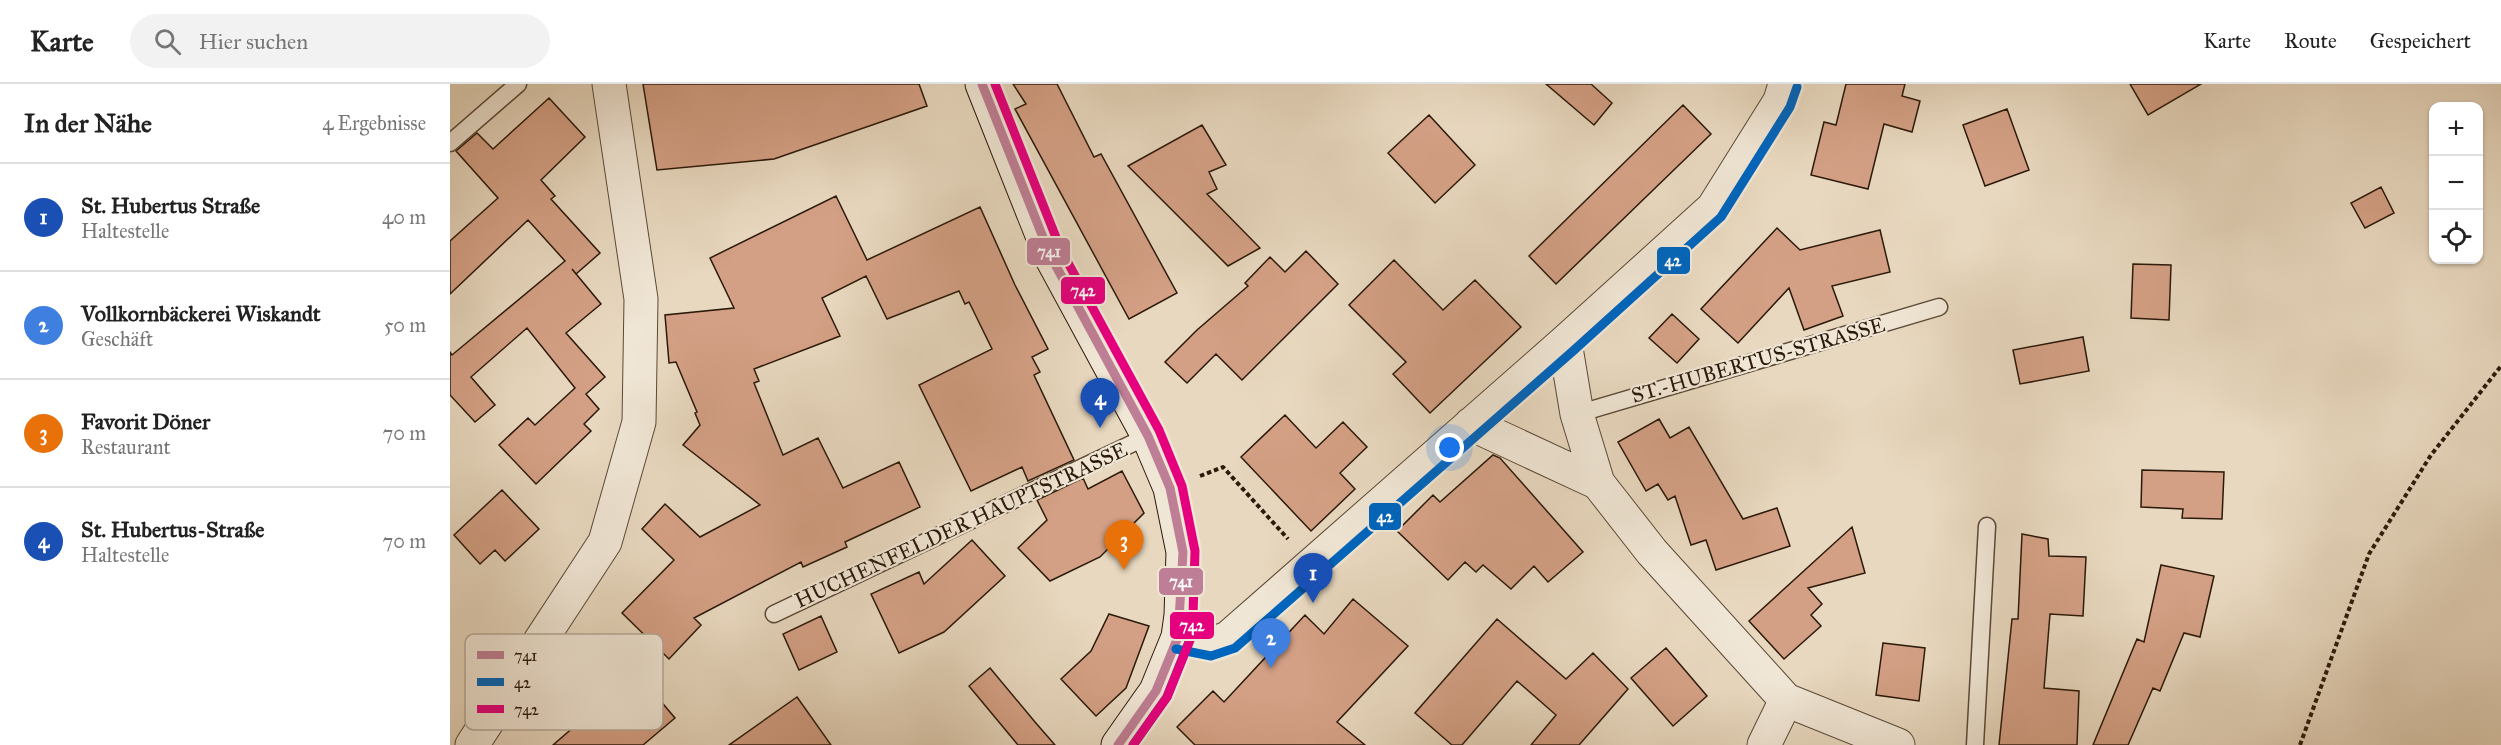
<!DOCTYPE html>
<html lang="de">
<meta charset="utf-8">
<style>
:root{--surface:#fff;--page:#f2f2f2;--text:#222;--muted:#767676;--line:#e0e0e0;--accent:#b45309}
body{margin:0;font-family:"IM FELL Great Primer",serif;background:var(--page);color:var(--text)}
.controls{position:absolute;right:18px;top:18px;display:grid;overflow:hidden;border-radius:12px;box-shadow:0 2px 4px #0004}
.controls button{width:54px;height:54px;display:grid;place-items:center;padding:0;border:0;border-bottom:2px solid var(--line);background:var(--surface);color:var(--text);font:30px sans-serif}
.you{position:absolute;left:1000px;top:364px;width:21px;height:21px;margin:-15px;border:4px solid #fff;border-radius:50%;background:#1a73e8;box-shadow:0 0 0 9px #1a73e833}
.badge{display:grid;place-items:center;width:39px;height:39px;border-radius:50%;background:var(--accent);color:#fff;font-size:20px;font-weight:700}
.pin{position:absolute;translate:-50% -50px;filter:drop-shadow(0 2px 3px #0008)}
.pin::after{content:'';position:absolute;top:32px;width:21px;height:18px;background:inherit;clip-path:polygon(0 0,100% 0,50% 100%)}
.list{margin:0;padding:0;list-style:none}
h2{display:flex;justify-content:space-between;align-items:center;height:78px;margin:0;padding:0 24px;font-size:26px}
h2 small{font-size:20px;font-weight:400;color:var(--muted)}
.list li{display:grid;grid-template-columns:39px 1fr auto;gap:18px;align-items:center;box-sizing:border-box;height:108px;padding:0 24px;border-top:2px solid var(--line)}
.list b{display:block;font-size:22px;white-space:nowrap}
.list p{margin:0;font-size:20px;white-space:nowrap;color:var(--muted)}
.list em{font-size:20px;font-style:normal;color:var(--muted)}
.icon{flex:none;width:33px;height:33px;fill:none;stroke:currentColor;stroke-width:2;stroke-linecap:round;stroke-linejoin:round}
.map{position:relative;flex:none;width:2051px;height:661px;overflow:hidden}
header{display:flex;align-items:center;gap:36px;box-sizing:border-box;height:84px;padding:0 30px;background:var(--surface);border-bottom:2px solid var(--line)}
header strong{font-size:28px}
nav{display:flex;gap:33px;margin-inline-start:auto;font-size:21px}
.search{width:420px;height:54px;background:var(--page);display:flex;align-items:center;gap:15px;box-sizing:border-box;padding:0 21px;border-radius:33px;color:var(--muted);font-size:22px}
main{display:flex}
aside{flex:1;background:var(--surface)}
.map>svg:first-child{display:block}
</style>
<header>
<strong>Karte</strong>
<div class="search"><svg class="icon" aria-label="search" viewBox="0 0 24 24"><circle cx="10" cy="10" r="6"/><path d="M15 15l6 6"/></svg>Hier suchen</div>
<nav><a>Karte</a><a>Route</a><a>Gespeichert</a></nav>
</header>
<main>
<aside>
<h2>In der Nähe<small>4 Ergebnisse</small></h2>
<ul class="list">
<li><span class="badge" style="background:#1a4fb4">1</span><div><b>St. Hubertus Straße</b><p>Haltestelle</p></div><em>40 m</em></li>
<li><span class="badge" style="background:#3f7fe0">2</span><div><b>Vollkornbäckerei Wiskandt</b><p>Geschäft</p></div><em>50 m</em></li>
<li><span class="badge" style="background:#e8710a">3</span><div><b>Favorit Döner</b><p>Restaurant</p></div><em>70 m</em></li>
<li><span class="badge" style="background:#1a4fb4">4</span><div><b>St. Hubertus-Straße</b><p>Haltestelle</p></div><em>70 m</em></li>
</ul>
</aside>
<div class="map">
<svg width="2051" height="661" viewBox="0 0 2051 661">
<rect width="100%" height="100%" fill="#e8d8bf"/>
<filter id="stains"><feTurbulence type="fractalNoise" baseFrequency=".00333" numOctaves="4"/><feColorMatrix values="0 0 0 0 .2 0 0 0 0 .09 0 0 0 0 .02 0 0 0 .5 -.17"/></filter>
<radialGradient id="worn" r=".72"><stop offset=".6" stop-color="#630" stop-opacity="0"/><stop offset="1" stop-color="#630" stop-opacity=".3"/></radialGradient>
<path fill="#d4a085" stroke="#2b190a" stroke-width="1.5" d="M193,0h276l8,22 -153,53 -117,11z
M563,0h44l37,73 7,-3 76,139 -48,26 -114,-210 11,-5z
M1096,0h45l21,19 -18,22z
M1396,0h59l-3,12 18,5 -8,31 -28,-8 -16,65 -57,-14 13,-53 12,3z
M1680,0h71l-53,31z
M99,14l36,39 -44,43 14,16 -4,3 49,54 -24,21 -4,-5 29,35 -35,29 39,44 -19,17 13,15 -15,15 7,7 -55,53 -37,-39 29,-27 7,7 40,-37 -48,-60 -56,49 24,28 -20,17 -25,-27v-43l2,3 113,-94 -37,-41 -78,74v-53l48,-43 -42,-47 21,-18 16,16z
M1233,21l28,29 -155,150 -27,-28z
M1557,25l22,61 -44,16 -22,-61z
M979,31l46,50 -40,38 -47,-50z
M752,41l24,40 -17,7 8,17 -10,5 53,54 -32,18 -100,-100z
M1931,103l13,26 -29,15 -14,-25z
M386,112l31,64 113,-53 35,78 33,64 -16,8 8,15 -6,3 40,85 -46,21 -6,-14 -51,24 -52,-106 73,-36 -23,-47 -4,2 -6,-13 -72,28 -21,-43 -44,22 18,38 -86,33 5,12 -5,2 29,72 35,-17 25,50 56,-26 21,45 -75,35 2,5 -44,20 -2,-5 -107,56 7,7 -32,34 -47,-46 52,-53 -32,-31 23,-25 35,33 60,-32 -77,-60 17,-20 -5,-12 2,-1 -21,-50 -7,1 -4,-48 69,-7 -24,-50z
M1327,144l23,22 80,-20 10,42 -58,14 11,30 -39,14 -15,-42 -51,55 -37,-34z
M856,167l32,33 -96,96 -26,-26 -29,29 -22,-21 32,-32 51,-44 -3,-3 25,-26 15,15z
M944,176l49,50 32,-30 46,47 -91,86 -37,-39 13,-12 -57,-57z
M1683,180l38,1 -2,55 -38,-2z
M1222,230l27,25 -22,24 -28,-25z
M1633,253l6,34 -69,13 -7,-34z
M835,331l31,33 27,-26 24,25 -27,26 15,16 -44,42 -70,-74z
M1209,335l11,19 19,-11 54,92 34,-11 13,38 -74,24 -10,-30 -15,5 -16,-49 -7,4 -10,-16 -12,7 -28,-49z
M1043,371l7,3 83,94 -35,30 -14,-16 -23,23 -28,-24 -7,7 -11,-10 -17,18 -51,-49 36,-36 7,7z
M1692,386l82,2 -2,47 -40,-1 1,-9 -42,-2z
M672,387l22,42 -44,44 -50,24 -32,-33 29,-28 -10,-20 46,-22 5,11z
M52,406l37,39 -34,32 -10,-11 -15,14 -26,-29z
M1402,443l13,46 -57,15 14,16 -11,11 10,11 -37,33 -35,-38z
M1572,450l26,5 1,17 37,1 -3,59 -33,-2 -6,74 35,3 -2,54h-78l13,-126h6z
M522,456l33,36 -61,56 -45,21 -28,-59 48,-22 5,12z
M1711,481l53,11 -14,61 -16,-4 -24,58 -7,-3 -25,57h-35l44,-106 7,3z
M903,515l55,47 -71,76 28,23h-170l-18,-18 36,-36 11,11 81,-87 19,19z
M659,530l40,12 -23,62 -30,28 -35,-37 30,-28z
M371,532l16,36 -38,18 -16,-36z
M1047,535l69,60 27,-26 35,36 -49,56h-48l25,-30 -39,-34 -55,64h-10l-37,-32z
M1433,559l42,5 -6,53 -43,-6z
M1216,564l41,48 -34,30 -42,-48z
M180,581l45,53 -32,27h-90l44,-38 -7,-9z
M540,584l45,54 20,23h-37l-49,-59z
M347,613l34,48h-102z"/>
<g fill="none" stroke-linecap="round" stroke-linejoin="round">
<defs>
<path id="lane" d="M0,59l68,-59
M1127,330l362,-107
M324,530l374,-178
M1525,661l12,-219"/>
<path id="street" d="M1115,258l12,72 21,69
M1021,340l127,59 54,69 134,148 -22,45
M728,553l33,7 17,-6 337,-296 148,-134 67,-107 5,-17
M1336,616l112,45
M22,661l133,-203 34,-120 2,-123 -32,-215"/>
<path id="secondary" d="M532,0l68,171 98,181 22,52 13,64 -2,63 -3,22 -22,54 -38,54"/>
</defs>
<use href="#lane" stroke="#5a4937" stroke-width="19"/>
<use href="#street" stroke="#5a4937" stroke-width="35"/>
<use href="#secondary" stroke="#2b190a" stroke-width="35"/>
<path stroke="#2b190a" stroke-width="4" stroke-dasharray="4.5 3" stroke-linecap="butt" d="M750,392l23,-9 65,72
M1850,661l69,-191 62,-99 70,-89"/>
<use href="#lane" stroke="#f0e6d5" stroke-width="16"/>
<use href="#street" stroke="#f0e6d5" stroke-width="33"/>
<use href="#secondary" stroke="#f0e6d5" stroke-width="33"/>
<defs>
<path id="bus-1" d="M532,0l68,171 98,181 22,52 13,64 -5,85 -22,54 -38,54"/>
<path id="bus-2" d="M726,565l35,7 24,-8 338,-297 148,-134 69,-110 7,-20
M683,661l34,-48 22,-55"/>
<path id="bus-3" d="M545,0l66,166 98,180 23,56 13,65 -2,64 -3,25 -23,57 -34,48"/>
</defs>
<use href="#bus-1" stroke="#f0e6d5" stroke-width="14"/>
<use href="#bus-2" stroke="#f0e6d5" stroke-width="14"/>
<use href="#bus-3" stroke="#f0e6d5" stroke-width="14"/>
<use href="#bus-1" stroke="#be7e95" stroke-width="9"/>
<use href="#bus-2" stroke="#0065bd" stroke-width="9"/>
<use href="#bus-3" stroke="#e5007d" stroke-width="9"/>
</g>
<g text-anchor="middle" stroke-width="4.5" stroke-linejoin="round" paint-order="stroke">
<g font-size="21" fill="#2b190a" stroke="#f0e6d5">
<text transform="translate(1308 276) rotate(-16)" y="7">ST.-HUBERTUS-STRASSE</text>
<text transform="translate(511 441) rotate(-25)" y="7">HUCHENFELDER HAUPTSTRASSE</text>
</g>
</g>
<rect x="15" y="550" width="198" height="96" rx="9" fill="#f0e6d5" stroke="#b5a898" stroke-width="1.5"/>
<rect x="27" y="567" width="27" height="8" fill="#be7e95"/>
<rect x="27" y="594" width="27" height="8" fill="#0065bd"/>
<rect x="27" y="621" width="27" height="8" fill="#e5007d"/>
<g font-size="16" fill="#2b190a">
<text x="64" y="577">741</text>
<text x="64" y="604">42</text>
<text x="64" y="631">742</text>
</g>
<g stroke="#f0e6d5" stroke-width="2">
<rect x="576" y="153" width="45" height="29" rx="6" fill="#be7e95"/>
<rect x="1206" y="162" width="35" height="29" rx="6" fill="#0065bd"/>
<rect x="610" y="192" width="46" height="29" rx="6" fill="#e5007d"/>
<rect x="918" y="418" width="34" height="29" rx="6" fill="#0065bd"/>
<rect x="708" y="483" width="46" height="29" rx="6" fill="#be7e95"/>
<rect x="719" y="527" width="46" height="29" rx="6" fill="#e5007d"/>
</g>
<g font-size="16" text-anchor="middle" font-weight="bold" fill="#fff">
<text x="599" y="173">741</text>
<text x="1223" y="182">42</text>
<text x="633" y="212">742</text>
<text x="935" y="438">42</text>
<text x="731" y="503">741</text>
<text x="742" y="547">742</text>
</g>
<rect width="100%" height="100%" filter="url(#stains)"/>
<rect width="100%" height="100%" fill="url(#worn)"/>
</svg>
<div class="controls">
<button>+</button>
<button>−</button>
<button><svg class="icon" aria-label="locate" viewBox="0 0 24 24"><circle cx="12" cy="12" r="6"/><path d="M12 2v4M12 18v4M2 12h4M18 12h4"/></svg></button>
</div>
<div class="you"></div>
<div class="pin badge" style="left:863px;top:519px;background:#1a4fb4">1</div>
<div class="pin badge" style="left:821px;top:584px;background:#3f7fe0">2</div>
<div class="pin badge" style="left:674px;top:486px;background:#e8710a">3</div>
<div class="pin badge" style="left:650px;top:344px;background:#1a4fb4">4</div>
</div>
</main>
